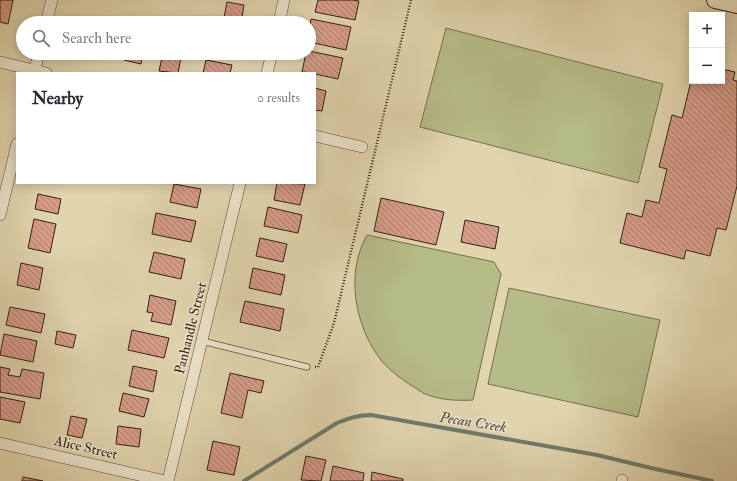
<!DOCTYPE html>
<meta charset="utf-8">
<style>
:root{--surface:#fff;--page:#f2f2f3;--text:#2b2b33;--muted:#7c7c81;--line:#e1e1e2}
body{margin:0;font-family:"IM FELL Double Pica",serif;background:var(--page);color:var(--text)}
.controls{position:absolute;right:12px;top:12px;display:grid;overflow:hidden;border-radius:0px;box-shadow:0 2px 10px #0003}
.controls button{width:36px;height:36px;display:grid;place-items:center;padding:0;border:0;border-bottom:1px solid var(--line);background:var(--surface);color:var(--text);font:20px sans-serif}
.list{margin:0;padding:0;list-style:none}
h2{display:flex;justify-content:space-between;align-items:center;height:52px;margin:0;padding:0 16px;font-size:17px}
h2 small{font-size:13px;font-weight:400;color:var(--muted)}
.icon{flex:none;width:22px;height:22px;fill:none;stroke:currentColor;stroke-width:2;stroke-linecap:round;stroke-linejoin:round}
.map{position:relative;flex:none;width:737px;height:481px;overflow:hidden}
.search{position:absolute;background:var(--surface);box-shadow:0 2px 10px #0003;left:16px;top:16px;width:300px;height:44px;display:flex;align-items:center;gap:10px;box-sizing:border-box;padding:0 14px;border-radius:22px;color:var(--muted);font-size:15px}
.panel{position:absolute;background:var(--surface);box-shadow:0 2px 10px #0003;left:16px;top:72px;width:300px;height:112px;border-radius:0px}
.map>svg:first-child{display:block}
</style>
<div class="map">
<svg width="737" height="481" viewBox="0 0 737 481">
<defs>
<pattern id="building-back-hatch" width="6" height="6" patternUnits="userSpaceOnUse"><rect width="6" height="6" fill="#d79d8a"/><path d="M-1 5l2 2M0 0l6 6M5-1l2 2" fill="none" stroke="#af8070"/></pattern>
</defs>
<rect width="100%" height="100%" fill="#e1d5ae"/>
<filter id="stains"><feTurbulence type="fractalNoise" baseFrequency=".005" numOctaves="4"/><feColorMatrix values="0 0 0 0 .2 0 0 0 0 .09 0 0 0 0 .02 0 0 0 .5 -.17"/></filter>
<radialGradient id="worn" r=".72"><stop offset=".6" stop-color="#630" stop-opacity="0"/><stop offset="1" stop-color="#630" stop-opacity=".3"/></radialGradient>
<path fill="#b6bc88" stroke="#766e4f" d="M446,28l217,56 -25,99 -218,-56z
M367,235l127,27 7,12 -28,126c-16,1 -32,0 -48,-6 -4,-2 -9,-6 -13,-8 -12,-8 -26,-18 -34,-30 -24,-34 -32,-84 -11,-121z
M509,288l151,32 -22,97 -150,-33z"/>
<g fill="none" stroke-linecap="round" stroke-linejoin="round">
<path stroke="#6f7c6d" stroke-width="4" d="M244,481l93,-58c12,-5 21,-8 34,-8l226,40 54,13 61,13"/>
</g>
<path fill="url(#building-back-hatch)" stroke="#352016" d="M0,0h13l-5,24 -8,-2z
M318,0h35l6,1 -4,19 -40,-8z
M227,2l17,3 -3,18h-18z
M311,19l40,8 -5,23 -37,-8v-11z
M309,51l34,7 -5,21 -23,-5v-1l-13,-1 4,-19h3z
M126,53h17l-2,11 -17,-4z
M163,53h19l-4,20 -19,-2z
M206,60l26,5 -2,8h-27z
M722,69l13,3 -2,8 4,1v105l-11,44 -9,-2 -7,28 -24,-6 -2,9 -64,-16 7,-30 15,4 4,-17 13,3 8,-34 -8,-2 13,-52 10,3 10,-41v4l22,1 1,-1h7z
M315,88l11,3 -4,20 -7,-1z
M277,183l28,1 -5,21 -26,-5z
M174,184l27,5 -4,19 -27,-6z
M38,194l23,5 -3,15 -23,-5z
M381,198l63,14 -8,33 -62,-14z
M268,207l34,8 -4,18 -34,-7z
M156,213l40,8 -5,21 -39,-8z
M34,219l22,5 -6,29 -22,-5z
M465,220l34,7 -4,22 -34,-7z
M260,238l27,6 -4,18 -27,-6z
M154,252l31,7 -4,20 -32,-7z
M21,263l22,5 -4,22 -22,-5z
M253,268l32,7 -4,20 -32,-7z
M150,295l26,6 -5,24 -20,-4 2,-8 -6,-1z
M245,301l39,8 -4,22 -40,-9z
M10,307l35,7 -4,19 -35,-8z
M132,330l37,8 -5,20 -36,-8z
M57,331l19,4 -3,13 -18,-4z
M4,334l33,7 -4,21 -33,-7z
M133,366l24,5 -4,21 -24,-6z
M0,367l10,2 -2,6 12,2 2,-8 22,4 -4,26 -40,-7z
M230,373l34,8 -3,12 -13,-3 -6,28 -21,-5z
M123,393l26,6 -5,18 -25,-6z
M0,397l25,5 -5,21 -20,-4z
M71,416l16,3 -5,19 -15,-3z
M118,426l23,3 -2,18 -23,-3z
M213,441l27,6 -6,28 -27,-5z
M306,456l20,4 -5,21 -20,-1z
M333,466l31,7 -1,8h-33z
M372,472l31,7v2h-32z
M23,477l20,4h-21z"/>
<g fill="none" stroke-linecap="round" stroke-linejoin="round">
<defs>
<path id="lane" d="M202,341l105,26"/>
<path id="street" d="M46,23l6,-23
M279,23l5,-23
M0,62l46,11
M34,73l5,-20
M267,73l5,-20
M315,136l47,11
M0,215l17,-71
M0,443l165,38
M168,481l72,-298
M622,481v-1"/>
<path id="secondary" d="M715,0l22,5"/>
</defs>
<use href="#lane" stroke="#604d3c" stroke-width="7"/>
<use href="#street" stroke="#604d3c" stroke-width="12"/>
<use href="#secondary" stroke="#352016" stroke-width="18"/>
<path stroke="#352016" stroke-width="2.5" stroke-dasharray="1 2" stroke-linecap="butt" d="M315,367h3l16,-44 77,-323"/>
<use href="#lane" stroke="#ece4ca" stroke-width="5.5"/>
<use href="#street" stroke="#ece4ca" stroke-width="11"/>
<use href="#secondary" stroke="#ece4ca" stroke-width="16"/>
</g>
<g text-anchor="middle" stroke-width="3" stroke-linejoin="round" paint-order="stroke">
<g font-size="14" fill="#352016" stroke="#ece4ca">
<text transform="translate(190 328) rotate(-76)" y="5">Panhandle Street</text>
<text transform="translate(86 447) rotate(13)" y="5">Alice Street</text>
</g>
<g font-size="15" font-style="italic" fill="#524e42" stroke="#ece4ca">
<text transform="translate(473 422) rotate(9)" y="5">Pecan Creek</text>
</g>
</g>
<rect width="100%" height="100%" filter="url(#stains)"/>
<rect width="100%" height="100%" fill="url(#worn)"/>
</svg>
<div class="controls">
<button>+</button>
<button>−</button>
</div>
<div class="search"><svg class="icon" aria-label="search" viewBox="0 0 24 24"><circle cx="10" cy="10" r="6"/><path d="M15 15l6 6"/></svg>Search here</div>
<section class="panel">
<h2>Nearby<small>0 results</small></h2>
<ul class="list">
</ul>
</section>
</div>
